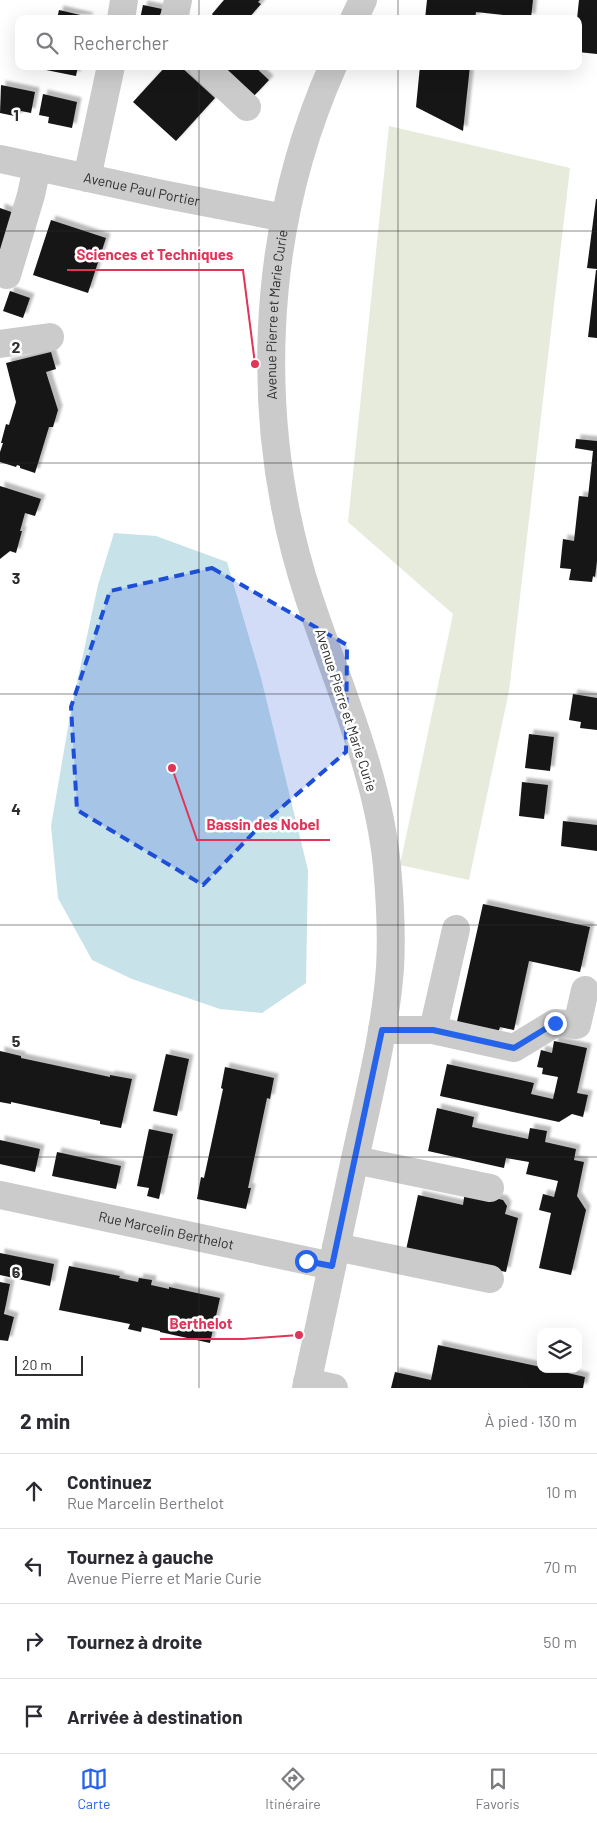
<!DOCTYPE html>
<html lang="fr">
<meta charset="utf-8">
<style>
:root{--surface:#fff;--page:#f2f2f3;--text:#2b2b33;--muted:#7c7c81;--line:#e1e1e2;--accent:#2563eb}
body{margin:0;font-family:Barlow,sans-serif;background:var(--page);color:var(--text)}
.controls{position:absolute;right:15px;bottom:15px;display:grid;overflow:hidden;border-radius:10px;box-shadow:0 5px 20px #0002}
.controls button{width:45px;height:45px;display:grid;place-items:center;padding:0;border:0;border-bottom:1px solid var(--line);background:var(--surface);color:var(--text);font:25px sans-serif}
.scale{position:absolute;left:15px;bottom:12px;width:68px;box-sizing:border-box;padding-left:5px;border:2px solid #2e2e2e;border-top:0;font-size:14px;line-height:18px;white-space:nowrap;color:#2e2e2e;-webkit-text-stroke:4px #fff;paint-order:stroke}
.stop{position:absolute;width:15px;height:15px;margin:-11px;border:4px solid #2563eb;border-radius:50%;background:#fff}
.stop.end{background:#2563eb;border-color:#fff;box-shadow:0 1px 5px #0008}
.list{margin:0;padding:0;list-style:none}
h2{display:flex;justify-content:space-between;align-items:center;height:65px;margin:0;padding:0 20px;font-size:21px}
h2 small{font-size:16px;font-weight:400;color:var(--muted)}
.list li{display:grid;grid-template-columns:32px 1fr auto;gap:15px;align-items:center;box-sizing:border-box;height:75px;padding:0 20px;border-top:1px solid var(--line)}
.list b{display:block;font-size:19px;white-space:nowrap}
.list p{margin:0;font-size:16px;white-space:nowrap;color:var(--muted)}
.list em{font-size:16px;font-style:normal;color:var(--muted)}
.icon{flex:none;width:28px;height:28px;fill:none;stroke:currentColor;stroke-width:2;stroke-linecap:round;stroke-linejoin:round}
.map{position:relative;flex:none;width:597px;height:1388px;overflow:hidden}
.search{position:absolute;background:var(--surface);box-shadow:0 5px 20px #0002;left:15px;right:15px;top:15px;height:55px;display:flex;align-items:center;gap:12px;box-sizing:border-box;padding:0 18px;border-radius:10px;color:var(--muted);font-size:19px}
.sheet{height:365px;background:var(--surface)}
nav{display:flex;justify-content:space-around;align-items:center;box-sizing:border-box;height:70px;border-top:1px solid var(--line);background:var(--surface);font-size:14px;color:var(--muted)}
nav a{display:grid;justify-items:center;gap:2px}
nav .on{color:var(--accent)}
.map>svg:first-child{display:block}
</style>
<div class="map">
<svg width="597" height="1388" viewBox="0 0 597 1388">
<defs>
<filter id="shadow"><feDropShadow dx="4.5" dy="-4.5" stdDeviation="1" flood-color="#0004"/></filter>
</defs>
<rect width="100%" height="100%" fill="#fff"/>
<path fill="#e6ebdc" d="M389,126l181,42 -61,523 -40,189 -69,-15 53,-251 -105,-92z"/>
<path fill="#c8e2ea" d="M114,533l42,3 71,26 34,116 47,192 -2,113 -44,30 -42,-4 -88,-30 -40,-19 -34,-62 -7,-72 20,-116 27,-125z"/>
<path fill="#151515" filter="url(#shadow)" d="M224,0h36l-2,2 3,2 -13,15h-35l1,-2 -2,-3z
M427,0h106l-2,18 -55,-6 -1,7h-50z
M579,0h18v54l-19,-2 -1,-33z
M143,5l19,4 -3,10h-19z
M59,10l30,7 -1,2h-31z
M47,66h31l-2,10 -30,-6z
M166,66h14l35,32 -39,43 -43,-39z
M222,66h32l15,14 -16,17z
M420,66h50l-7,65 -47,-24z
M1,85l34,7 -4,21 -10,-2 -2,6 -19,-4z
M43,94l34,8 -5,26 -24,-5 1,-6 -10,-2z
M596,199h1v70l-10,-1z
M0,208l14,5 -12,36h-2z
M51,220l55,18 -18,55 -55,-18z
M596,270h1v68l-9,-1z
M10,291l20,7 -7,20 -20,-7z
M51,352l5,17 -10,3 12,38 -5,17h-4l-14,46 -15,-5v-2l-3,-1 -1,2 -16,-5v-10l3,-9h-2l5,-19 3,1 7,-23 -10,-39z
M576,439l21,2v120l-2,16 -2,-1 -1,6 -23,-2 2,-11 -11,-1 3,-29 11,2 5,-45 9,1 5,-46 -18,-3z
M0,486l41,13 -6,17 -10,-3 -5,18h2l-6,22 -6,-2 -10,8z
M573,694l24,4v32l-17,-2 1,-6 -12,-2z
M529,734l25,3 -4,34 -25,-3z
M522,782l26,3 -4,34 -25,-3z
M563,821l34,4v26l-36,-5z
M483,904l107,23 -10,45 -51,-11 -15,69 -14,-3 -3,8 -41,-9z
M554,1041l33,7 -10,45 11,2 -5,22 -11,-3 -13,8 -119,-26 7,-32 87,19 -3,11 22,5 5,-22 -16,-3 1,-6 -6,-1 4,-17 11,3z
M0,1051l21,5v2l89,19v-2l22,4 -11,49 -21,-4v-3l-89,-19v2l-11,-2z
M166,1054l23,5 -12,57 -24,-5z
M225,1067l49,11 -4,21 -3,-1 -19,90h3l-5,21 -49,-10 4,-22 3,1 19,-89 -2,-1z
M437,1108l37,9 -2,10 56,12 2,-11 17,3 -2,11 31,7 -2,11 10,2 -7,34 9,14 -15,65 -32,-7 12,-55 -12,-3 4,-16 11,3 4,-16 -32,-7 3,-12 -23,-4 -2,10 -76,-17z
M149,1129l24,5 -14,65 -12,-3 2,-8 -12,-2z
M0,1140l40,9 -5,23 -35,-8z
M57,1152l64,14 -5,23 -64,-13z
M465,1191l38,9 4,6 -2,8 13,4 -12,54 -100,-22 12,-55 45,10z
M0,1253l54,11 -4,22 -50,-11z
M69,1266l51,10 -1,2 19,4 1,-4 13,2 -1,5 18,4v-2l51,11 -10,45 -50,-11v-1l-18,-4 -1,5 -13,-3 2,-5 -71,-14z
M0,1282l10,2 -6,30 10,3 -6,24 -8,-1z
M438,1345l103,22v2h9l35,8 -2,11h-192l4,-16 36,8z"/>
<g fill="none" stroke-linecap="round" stroke-linejoin="round">
<g stroke="#cbcbcb" stroke-width="28">
<path d="M121,19l3,-19"/>
<path d="M174,19l4,-19"/>
<path d="M354,19l9,-19"/>
<path d="M203,66l44,41"/>
<path id="s1" d="M0,159l162,35 123,24"/>
<path d="M87,178l24,-112"/>
<path d="M7,275l24,-80 6,-28"/>
<path d="M0,344l50,-7"/>
<path d="M382,1030h51l81,18 41,-25 22,2 8,-35"/>
<path d="M433,1030l23,-101"/>
<path d="M355,1160l135,28"/>
<path id="s2" d="M0,1195l332,71"/>
<path d="M336,1247l154,32"/>
<path d="M307,1382l27,6"/>
<path id="s3" d="M306,1388c16,-73 31,-146 47,-220 14,-66 32,-133 37,-200 2,-34 0,-69 -3,-102 -9,-92 -49,-181 -78,-268 -57,-172 -50,-366 24,-532"/>
</g>
</g>
<g fill="none" stroke-linecap="round" stroke-linejoin="round">
<path stroke="#2563eb" stroke-width="6" d="M306,1261l26,5 50,-236h51l81,18 41,-25"/>
</g>
<path fill="#1d4ed8" fill-opacity="0.2" stroke="#1d4ed8" stroke-width="4" stroke-dasharray="10 6" stroke-linejoin="round" d="M212,568l135,77 -1,107 -86,74 -57,59 -126,-75 -6,-103 39,-116z"/>
<path fill="none" stroke="#2e2e2e" stroke-width="1" stroke-opacity="0.55" d="M199,0v19M398,0v19M199,66v1322M398,66v1322M0,231h597M0,463h597M0,694h597M0,925h597M0,1157h597"/>
<g text-anchor="middle" stroke-width="5" stroke-linejoin="round" paint-order="stroke">
<g font-size="14" fill="#2e2e2e" stroke="#fff">
<text dy="5" stroke="none"><textPath href="#s1" startOffset="145">Avenue Paul Portier</textPath></text>
<text dy="5" stroke="none"><textPath href="#s3" startOffset="1098">Avenue Pierre et Marie Curie</textPath></text>
<text transform="translate(346 710) rotate(72)" y="5">Avenue Pierre et Marie Curie</text>
<text dy="5" stroke="none"><textPath href="#s2" startOffset="170">Rue Marcelin Berthelot</textPath></text>
</g>
</g>
<g font-size="16" text-anchor="middle" font-weight="bold" fill="#2e2e2e" stroke="#fff" stroke-width="5" stroke-linejoin="round" paint-order="stroke">
<text x="16" y="121">1</text>
<text x="16" y="353">2</text>
<text x="16" y="584">3</text>
<text x="16" y="815">4</text>
<text x="16" y="1047">5</text>
<text x="16" y="1278">6</text>
</g>
<path fill="none" stroke="#e03459" stroke-width="2" d="M255 364L243 270H67M172 768L197 840H330M299 1335L243 1339H160"/>
<g fill="#e03459" stroke="#fff" stroke-width="2">
<circle cx="255" cy="364" r="5"/>
<circle cx="172" cy="768" r="5"/>
<circle cx="299" cy="1335" r="5"/>
</g>
<g font-size="15" text-anchor="middle" font-weight="bold" fill="#e03459" stroke="#fff" stroke-width="5" stroke-linejoin="round" paint-order="stroke">
<text x="155" y="260">Sciences et Techniques</text>
<text x="263" y="830">Bassin des Nobel</text>
<text x="201" y="1329">Berthelot</text>
</g>
</svg>
<div class="controls">
<button><svg class="icon" aria-label="layers" viewBox="0 0 24 24"><path d="M12 4l9 5-9 5-9-5zM3 14l9 5 9-5"/></svg></button>
</div>
<div class="scale">20 m</div>
<div class="stop" style="left:306px;top:1261px"></div>
<div class="stop end" style="left:555px;top:1023px"></div>
<div class="search"><svg class="icon" aria-label="search" viewBox="0 0 24 24"><circle cx="10" cy="10" r="6"/><path d="M15 15l6 6"/></svg>Rechercher</div>
</div>
<section class="sheet">
<h2>2 min<small>À pied · 130 m</small></h2>
<ul class="list">
<li><svg class="icon" aria-label="ahead" viewBox="0 0 24 24"><path d="M12 20V5M6 11l6-6 6 6"/></svg><div><b>Continuez</b><p>Rue Marcelin Berthelot</p></div><em>10 m</em></li>
<li><svg class="icon" aria-label="left" viewBox="0 0 24 24"><path d="M17 20v-9H6M10 6l-5 5 5 5"/></svg><div><b>Tournez à gauche</b><p>Avenue Pierre et Marie Curie</p></div><em>70 m</em></li>
<li><svg class="icon" aria-label="right" viewBox="0 0 24 24"><path d="M7 20v-9h11M14 6l5 5-5 5"/></svg><div><b>Tournez à droite</b></div><em>50 m</em></li>
<li><svg class="icon" aria-label="arrive" viewBox="0 0 24 24"><path d="M6 21V4h12l-3 4 3 4H6"/></svg><div><b>Arrivée à destination</b></div></li>
</ul>
</section>
<nav>
<a class="on"><svg class="icon" aria-label="map" viewBox="0 0 24 24"><path d="M3 6l6-2 6 2 6-2v14l-6 2-6-2-6 2zM9 4v14M15 6v14"/></svg>Carte</a>
<a><svg class="icon" aria-label="directions" viewBox="0 0 24 24"><path d="M12 3l9 9-9 9-9-9zM9 14v-3h6M13 9l2 2-2 2"/></svg>Itinéraire</a>
<a><svg class="icon" aria-label="saved" viewBox="0 0 24 24"><path d="M7 4h10v16l-5-4-5 4z"/></svg>Favoris</a>
</nav>
